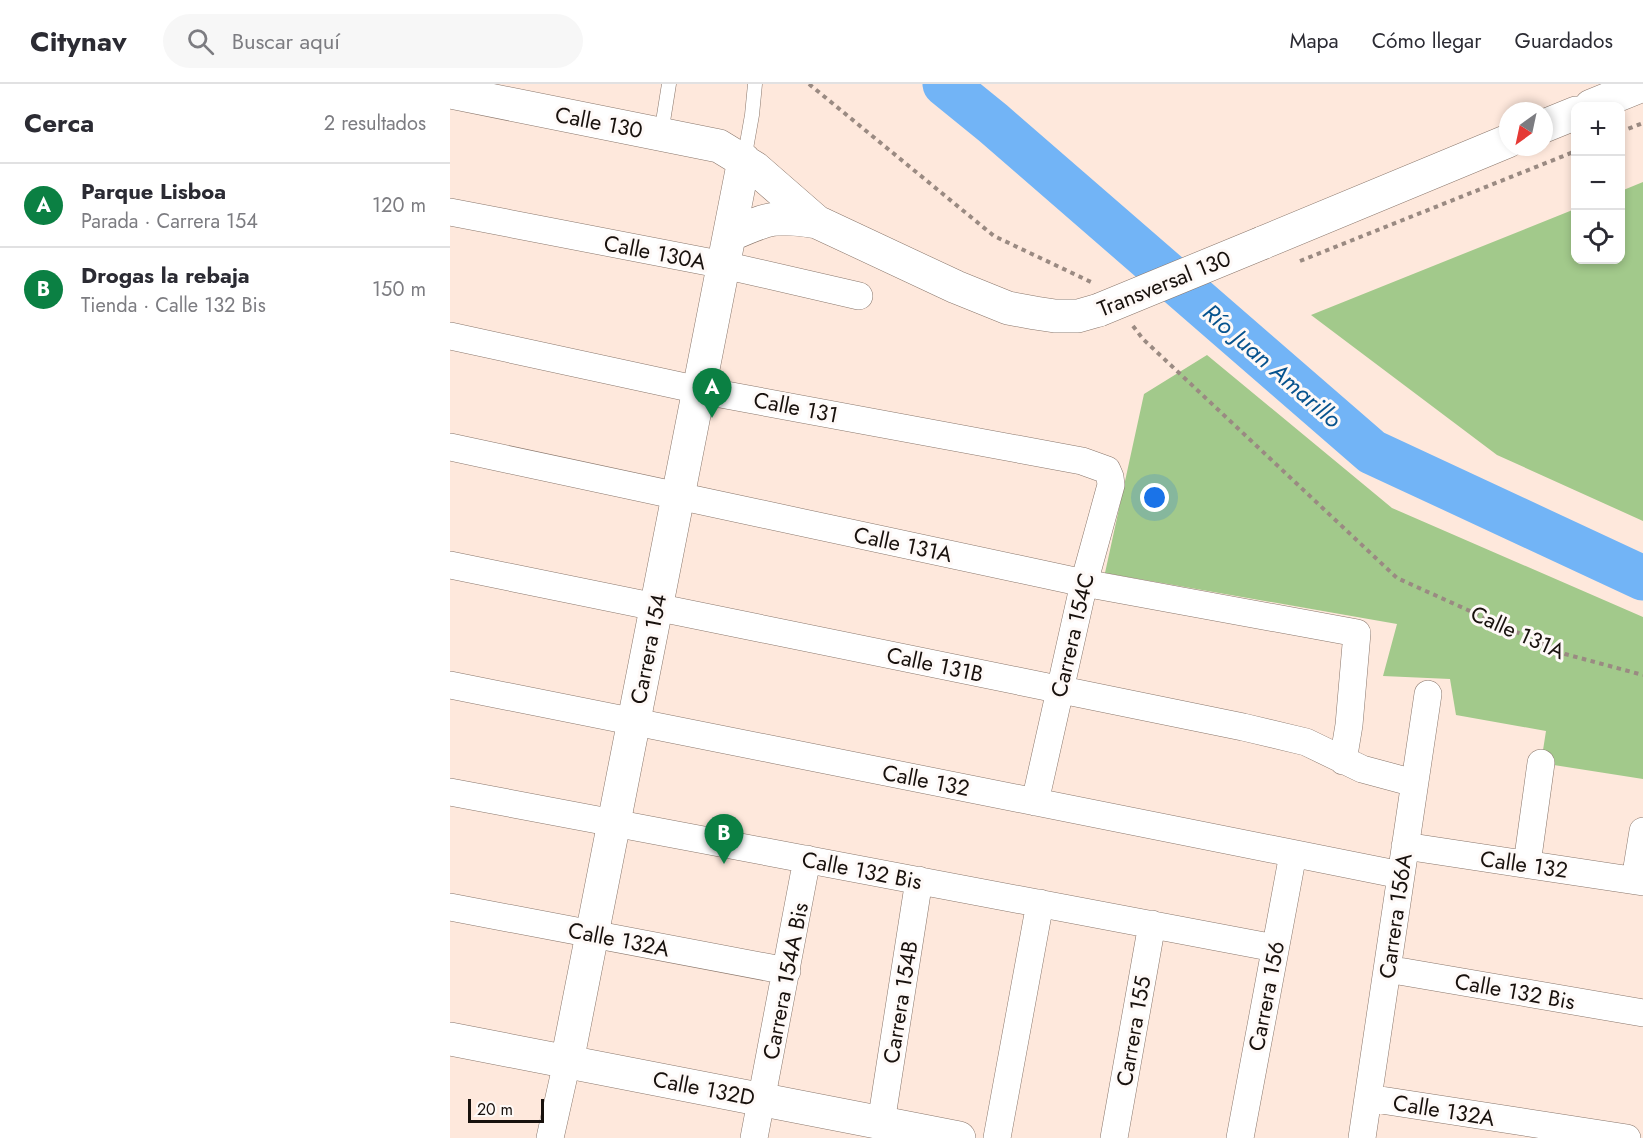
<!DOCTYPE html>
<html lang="es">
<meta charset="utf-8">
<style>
:root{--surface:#fff;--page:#f7f7f7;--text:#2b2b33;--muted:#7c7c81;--line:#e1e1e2;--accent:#0b8043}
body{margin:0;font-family:Jost,sans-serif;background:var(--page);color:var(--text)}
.controls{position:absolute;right:18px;top:18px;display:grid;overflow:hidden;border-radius:12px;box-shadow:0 3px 9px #0003}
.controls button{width:54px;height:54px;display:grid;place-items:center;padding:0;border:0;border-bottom:2px solid var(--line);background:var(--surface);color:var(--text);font:30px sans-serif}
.compass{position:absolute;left:1049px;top:18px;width:54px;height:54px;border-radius:50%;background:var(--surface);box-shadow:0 3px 9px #0003;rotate:213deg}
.scale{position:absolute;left:18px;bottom:15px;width:76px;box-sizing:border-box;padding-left:6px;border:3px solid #18110d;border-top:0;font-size:16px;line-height:21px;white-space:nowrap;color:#18110d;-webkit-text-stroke:4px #fef9f7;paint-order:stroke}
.you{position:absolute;left:705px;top:414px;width:21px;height:21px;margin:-15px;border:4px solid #fff;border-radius:50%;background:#1a73e8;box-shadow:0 0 0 9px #1a73e833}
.badge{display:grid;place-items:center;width:39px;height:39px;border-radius:50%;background:var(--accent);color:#fff;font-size:20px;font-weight:700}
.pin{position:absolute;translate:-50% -50px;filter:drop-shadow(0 2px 3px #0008)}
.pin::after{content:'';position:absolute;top:32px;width:21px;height:18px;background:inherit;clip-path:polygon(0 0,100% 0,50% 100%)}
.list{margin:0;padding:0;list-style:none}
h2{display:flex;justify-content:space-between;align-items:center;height:78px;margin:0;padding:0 24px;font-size:26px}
h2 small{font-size:20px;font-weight:400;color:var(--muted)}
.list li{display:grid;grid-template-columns:39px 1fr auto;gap:18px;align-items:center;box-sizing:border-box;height:84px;padding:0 24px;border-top:2px solid var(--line)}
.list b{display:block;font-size:22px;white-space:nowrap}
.list p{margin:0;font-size:20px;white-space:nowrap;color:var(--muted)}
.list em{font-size:20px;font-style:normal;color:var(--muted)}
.icon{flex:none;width:33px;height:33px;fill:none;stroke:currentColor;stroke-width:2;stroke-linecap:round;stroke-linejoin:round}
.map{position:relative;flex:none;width:1193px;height:1054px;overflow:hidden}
header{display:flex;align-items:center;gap:36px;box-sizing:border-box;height:84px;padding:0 30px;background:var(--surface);border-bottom:2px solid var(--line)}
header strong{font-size:28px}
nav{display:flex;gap:33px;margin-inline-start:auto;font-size:21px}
.search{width:420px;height:54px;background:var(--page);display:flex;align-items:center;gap:15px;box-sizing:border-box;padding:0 21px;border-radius:33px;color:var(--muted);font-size:22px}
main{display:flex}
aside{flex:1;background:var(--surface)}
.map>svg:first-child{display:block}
</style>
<header>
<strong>Citynav</strong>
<div class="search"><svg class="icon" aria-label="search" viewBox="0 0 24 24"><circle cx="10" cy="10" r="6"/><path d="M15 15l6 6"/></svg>Buscar aquí</div>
<nav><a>Mapa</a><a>Cómo llegar</a><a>Guardados</a></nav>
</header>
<main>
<aside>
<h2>Cerca<small>2 resultados</small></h2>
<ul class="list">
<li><span class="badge">A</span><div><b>Parque Lisboa</b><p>Parada · Carrera 154</p></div><em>120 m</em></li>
<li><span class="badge">B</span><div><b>Drogas la rebaja</b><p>Tienda · Calle 132 Bis</p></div><em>150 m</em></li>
</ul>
</aside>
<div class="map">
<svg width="1193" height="1054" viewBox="0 0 1193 1054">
<rect width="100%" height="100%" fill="#fee8dc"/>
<path fill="#a2c98b" d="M1193,98v339l-146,-66 -186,-140 264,-106 1,51h44l1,-69z
M757,271l185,153 251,109v162l-102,-16 5,-32 -90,-16 -6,-36 -67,-3 14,-52 -292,-51 39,-179z"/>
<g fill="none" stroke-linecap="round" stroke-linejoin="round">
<path stroke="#72b4f6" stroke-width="45" d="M495,0l48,39 379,329 271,126"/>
<defs>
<path id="lane" d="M211,50l8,-50
M294,76l8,-45 3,-31"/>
<path id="street" d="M0,128l274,53 135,31
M0,252l249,54 383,71 25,9 3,7 1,8 -27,98 -49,219
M0,363l634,136 273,50 -8,92 -6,36
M0,481l793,162 63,15 56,27 52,14
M0,601l951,190
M0,708l825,156
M955,762l238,36
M1077,780l14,-101
M1185,796l8,-49
M0,823l337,64
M937,885l256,44
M918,1014l259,40
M431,1039l38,-243
M100,1054l17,-76
M304,1054l53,-279
M547,1054l43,-235
M664,1054l38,-214
M790,1054l53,-284
M912,1054l66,-444"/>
<path id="secondary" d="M0,8l269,54 36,22 62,54 139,65 52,21 27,5 20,3h23l21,-6
M1141,22l52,-21
M1094,42l32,-13
M280,151c38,-17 45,-20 87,-13
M812,159l246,-102
M0,955l509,99
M117,978l177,-902"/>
</defs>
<use href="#lane" stroke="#89766b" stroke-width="15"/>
<use href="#street" stroke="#89766b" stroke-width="28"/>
<use href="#secondary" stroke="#89766b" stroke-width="34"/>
<path stroke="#9a8a82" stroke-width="4" stroke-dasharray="4.5 4.5" stroke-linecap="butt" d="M359,0l185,152 97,46
M1170,48l23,-9
M850,177l276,-110
M683,242l10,13 254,239 168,76 78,21"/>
<use href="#lane" stroke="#fff" stroke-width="14"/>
<use href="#street" stroke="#fff" stroke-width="27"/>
<use href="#secondary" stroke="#fff" stroke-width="33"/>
<defs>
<path id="secondary-bridge" d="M649,226l163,-67"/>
</defs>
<use href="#secondary-bridge" stroke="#89766b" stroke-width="34" stroke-linecap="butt"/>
<use href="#secondary-bridge" stroke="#fff" stroke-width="33"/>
</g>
<g text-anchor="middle" stroke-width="6" stroke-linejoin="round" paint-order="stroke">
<g font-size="22" fill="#18110d" stroke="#fef9f7">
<text transform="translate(149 38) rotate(11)" y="8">Calle 130</text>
<text transform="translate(205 168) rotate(11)" y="8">Calle 130A</text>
<text transform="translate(714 199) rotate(-22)" y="8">Transversal 130</text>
<text transform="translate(346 323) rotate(11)" y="8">Calle 131</text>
<text transform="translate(453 460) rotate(12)" y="8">Calle 131A</text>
<text transform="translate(1068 548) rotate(24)" y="8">Calle 131A</text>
<text transform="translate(622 551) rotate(-77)" y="8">Carrera 154C</text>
<text transform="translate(198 565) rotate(-79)" y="8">Carrera 154</text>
<text transform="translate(485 580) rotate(12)" y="8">Calle 131B</text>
<text transform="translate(476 696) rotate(11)" y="8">Calle 132</text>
<text transform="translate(1074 780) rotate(8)" y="8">Calle 132</text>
<text transform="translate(412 786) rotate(11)" y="8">Calle 132 Bis</text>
<text transform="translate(945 832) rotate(-82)" y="8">Carrera 156A</text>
<text transform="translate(169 855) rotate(11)" y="8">Calle 132A</text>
<text transform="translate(335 897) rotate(-79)" y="8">Carrera 154A Bis</text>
<text transform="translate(1065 907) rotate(10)" y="8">Calle 132 Bis</text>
<text transform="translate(816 912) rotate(-79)" y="8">Carrera 156</text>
<text transform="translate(450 918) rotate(-81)" y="8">Carrera 154B</text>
<text transform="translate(683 947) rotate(-80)" y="8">Carrera 155</text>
<text transform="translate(254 1004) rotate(11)" y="8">Calle 132D</text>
<text transform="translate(994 1026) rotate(9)" y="8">Calle 132A</text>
</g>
<g font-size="24" font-style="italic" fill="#07538e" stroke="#fef9f7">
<text transform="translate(822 282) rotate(41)" y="8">Río Juan Amarillo</text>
</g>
</g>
</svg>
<div class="controls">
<button>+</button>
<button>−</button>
<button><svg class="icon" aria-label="locate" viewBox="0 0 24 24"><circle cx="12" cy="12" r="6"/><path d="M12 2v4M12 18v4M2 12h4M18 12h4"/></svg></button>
</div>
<svg class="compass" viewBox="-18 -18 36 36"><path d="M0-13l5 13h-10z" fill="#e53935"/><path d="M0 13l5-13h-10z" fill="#7c7c81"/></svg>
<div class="scale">20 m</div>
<div class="you"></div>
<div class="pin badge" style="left:262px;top:334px">A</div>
<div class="pin badge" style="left:274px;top:780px">B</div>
</div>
</main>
